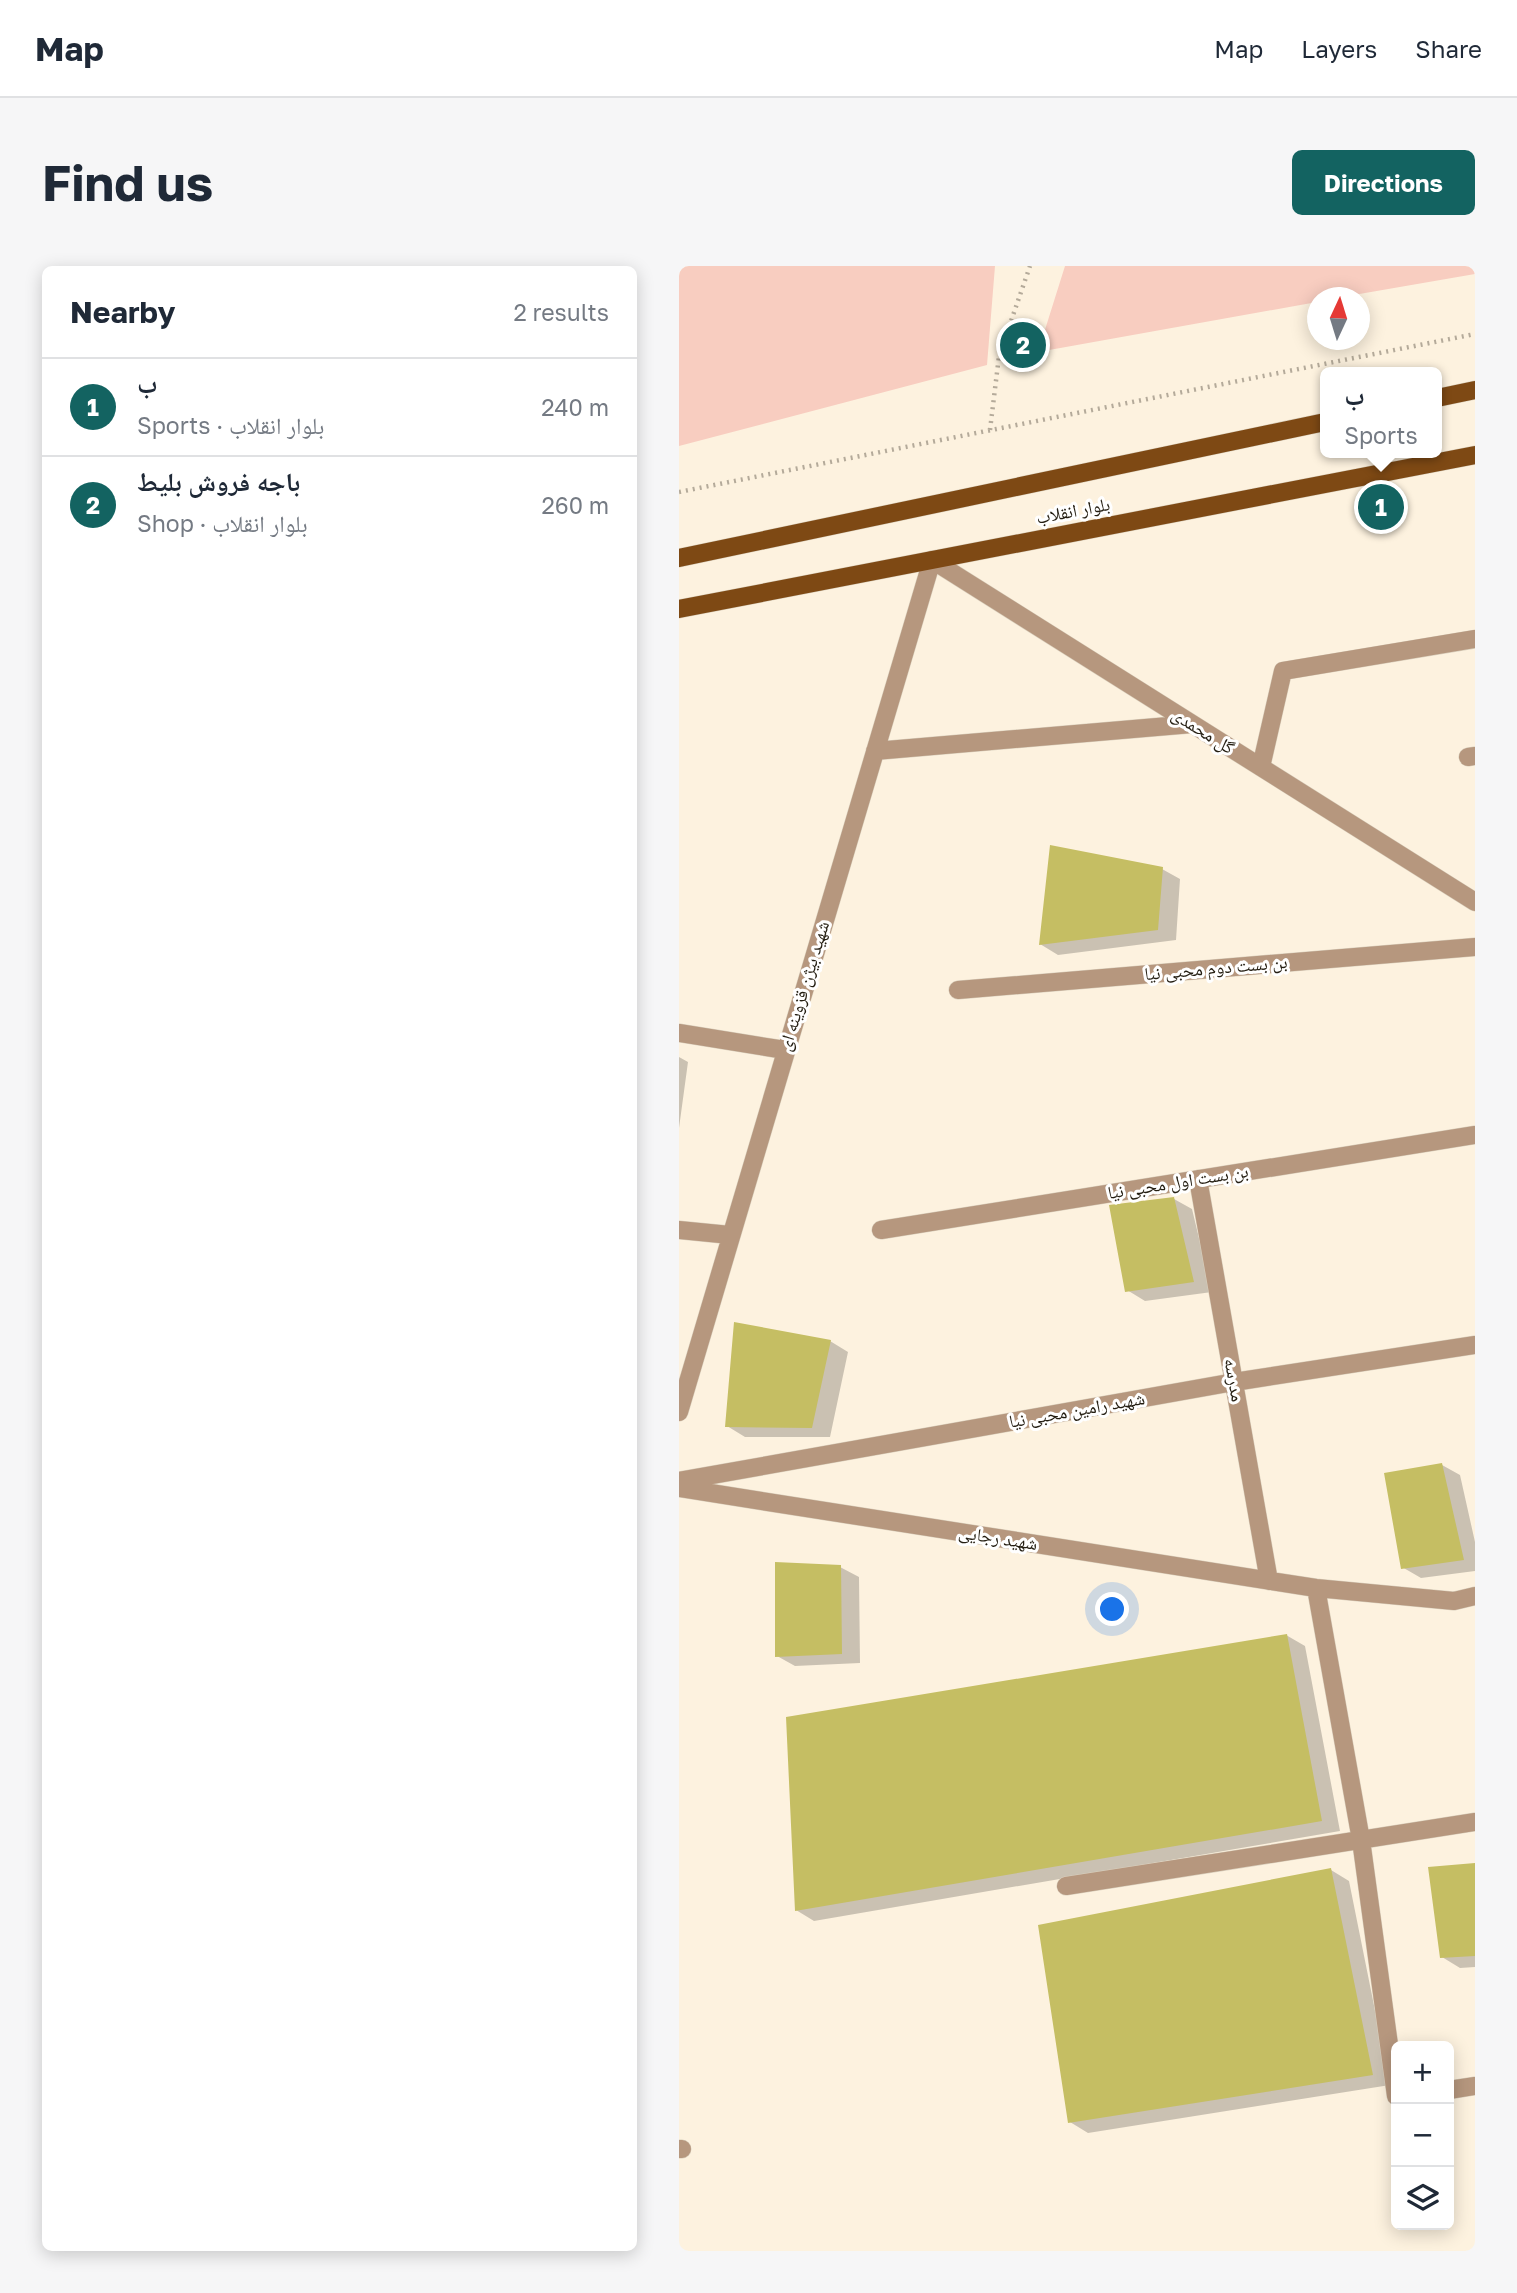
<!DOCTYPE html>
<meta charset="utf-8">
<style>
:root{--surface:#fff;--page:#f6f6f7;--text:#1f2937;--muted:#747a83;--line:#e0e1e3;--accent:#136361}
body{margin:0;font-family:"Golos Text","Noto Naskh Arabic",sans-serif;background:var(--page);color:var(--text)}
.controls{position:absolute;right:21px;bottom:21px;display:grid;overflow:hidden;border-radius:10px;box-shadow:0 4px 18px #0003}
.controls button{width:63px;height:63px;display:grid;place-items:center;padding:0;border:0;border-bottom:2px solid var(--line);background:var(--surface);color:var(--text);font:35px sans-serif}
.compass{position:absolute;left:628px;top:21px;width:63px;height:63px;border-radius:50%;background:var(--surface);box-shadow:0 4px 18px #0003;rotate:4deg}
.you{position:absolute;left:434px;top:1344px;width:24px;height:24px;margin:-18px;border:5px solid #fff;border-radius:50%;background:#1a73e8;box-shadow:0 0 0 10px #1a73e833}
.badge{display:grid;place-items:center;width:46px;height:46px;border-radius:50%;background:var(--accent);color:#fff;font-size:23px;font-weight:700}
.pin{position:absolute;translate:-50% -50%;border:4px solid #fff;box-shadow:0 2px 7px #0006}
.popup{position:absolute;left:641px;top:101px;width:122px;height:91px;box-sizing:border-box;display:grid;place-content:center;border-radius:10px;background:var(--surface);filter:drop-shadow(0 2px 5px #0005);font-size:23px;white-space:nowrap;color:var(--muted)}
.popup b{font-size:26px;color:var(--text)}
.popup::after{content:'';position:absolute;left:50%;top:100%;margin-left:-14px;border:14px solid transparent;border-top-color:var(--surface)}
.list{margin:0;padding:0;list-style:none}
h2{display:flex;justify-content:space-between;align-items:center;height:91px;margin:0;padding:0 28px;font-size:30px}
h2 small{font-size:23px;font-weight:400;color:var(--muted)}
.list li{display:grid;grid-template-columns:46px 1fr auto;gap:21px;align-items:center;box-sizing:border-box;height:98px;padding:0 28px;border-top:2px solid var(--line)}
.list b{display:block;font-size:26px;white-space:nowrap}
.list p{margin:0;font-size:23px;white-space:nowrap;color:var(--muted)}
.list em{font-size:23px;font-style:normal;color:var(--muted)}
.icon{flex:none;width:38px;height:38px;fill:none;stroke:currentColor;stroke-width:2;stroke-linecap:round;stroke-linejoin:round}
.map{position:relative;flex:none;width:796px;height:1985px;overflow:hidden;border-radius:10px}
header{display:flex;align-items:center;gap:42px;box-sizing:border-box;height:98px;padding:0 35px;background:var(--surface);border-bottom:2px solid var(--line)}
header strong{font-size:33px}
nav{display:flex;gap:38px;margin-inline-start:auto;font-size:24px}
.intro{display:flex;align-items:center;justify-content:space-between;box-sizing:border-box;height:168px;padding:0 42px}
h1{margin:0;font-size:49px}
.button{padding:18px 32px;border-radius:10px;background:var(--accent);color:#fff;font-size:24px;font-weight:700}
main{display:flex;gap:42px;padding:0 42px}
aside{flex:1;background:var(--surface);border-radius:10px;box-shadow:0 4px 18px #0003}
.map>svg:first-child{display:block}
</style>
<header>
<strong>Map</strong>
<nav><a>Map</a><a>Layers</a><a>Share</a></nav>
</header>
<div class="intro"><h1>Find us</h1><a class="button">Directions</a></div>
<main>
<aside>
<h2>Nearby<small>2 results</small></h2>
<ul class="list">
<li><span class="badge">1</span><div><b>ب</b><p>Sports · بلوار انقلاب</p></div><em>240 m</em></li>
<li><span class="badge">2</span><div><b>باجه فروش بلیط</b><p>Shop · بلوار انقلاب</p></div><em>260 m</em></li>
</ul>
</aside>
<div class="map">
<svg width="796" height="1985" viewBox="0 0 796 1985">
<rect width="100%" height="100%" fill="#fdf2df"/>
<path fill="#f8cdc0" d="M0,0h316l-8,99 -308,81z
M386,0h410v8l-133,23 -25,1v4l-279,50z"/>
<path fill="#0003" d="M358,71l6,3 -3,24 -20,-3 -6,-4z
M483,603l18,10 -4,61 -118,15 -18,-11z
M0,791l9,5 -9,66z
M495,933l18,10 20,83 -67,9 -18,-11z
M151,1075l18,11 -18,85h-85l-18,-11z
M763,1199l18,10 15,67v29l-54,7 -19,-11z
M161,1301l19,10 1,86 -65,3 -18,-10z
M607,1369l19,11 35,185 -526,90 -18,-11z
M796,1598v103l-15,1 -18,-11 -12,-88z
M652,1604l18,11 41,204 -302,48 -18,-11z"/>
<path fill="#c5be63" d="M338,66l21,3 -4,26 -21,-3z
M371,579l113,22 -5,63 -119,15z
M495,931l20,85 -69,10 -16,-87z
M55,1056l97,18 -19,88 -87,-1z
M763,1197l22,97 -63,9 -17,-96z
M96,1296l66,3 1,89 -67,3z
M608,1368l35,187 -527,90 -9,-194z
M796,1597v93l-35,2 -12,-91z
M652,1602l42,207 -305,48 -30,-198z"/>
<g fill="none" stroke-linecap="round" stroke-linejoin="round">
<defs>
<path id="minor" d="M196,485l317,-27
M789,491l7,-1
M582,501l22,-96 192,-32
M279,724l517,-43
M0,767l106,17
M519,913l71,402
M0,964l51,5
M202,964l594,-95
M0,1146l253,-852 543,342
M0,1215l555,-99 241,-37
M0,1222l637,100 138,13 21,-5
M637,1322l45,252 35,256
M387,1620l409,-64
M770,1824l26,-4
M0,1883h3"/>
<path id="major" d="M758,132l38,-8
M0,292l646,-136
M0,343l796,-154"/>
</defs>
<use href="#minor" stroke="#dad0be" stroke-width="19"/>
<use href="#major" stroke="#dad0be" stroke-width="19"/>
<path stroke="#b4aa9a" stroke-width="4.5" stroke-dasharray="2 5" stroke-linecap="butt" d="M311,164l9,-74 31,-90
M0,226l796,-158"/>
<use href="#minor" stroke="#b6977e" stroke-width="18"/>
<use href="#major" stroke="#7e4914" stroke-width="18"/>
</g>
<g text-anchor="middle" stroke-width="6" stroke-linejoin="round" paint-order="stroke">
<g font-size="18" fill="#241e12" stroke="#fff">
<text transform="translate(394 245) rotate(-11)" y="6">بلوار انقلاب</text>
<text transform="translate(524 465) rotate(32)" y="6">گل محمدی</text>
<text transform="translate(537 702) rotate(-5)" y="6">بن بست دوم محبی نیا</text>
<text transform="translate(125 720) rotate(-73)" y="6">شهید بیژن قزوینه ای</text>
<text transform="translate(499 916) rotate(-9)" y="6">بن بست اول محبی نیا</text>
<text transform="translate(555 1114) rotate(80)" y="6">مدرسه</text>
<text transform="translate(398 1144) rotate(-10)" y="6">شهید رامین محبی نیا</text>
<text transform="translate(319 1272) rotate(9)" y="6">شهید رجایی</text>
</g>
</g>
</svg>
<div class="controls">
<button>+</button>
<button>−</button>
<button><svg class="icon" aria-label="layers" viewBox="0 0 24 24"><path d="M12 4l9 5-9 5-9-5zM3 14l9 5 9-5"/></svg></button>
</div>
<svg class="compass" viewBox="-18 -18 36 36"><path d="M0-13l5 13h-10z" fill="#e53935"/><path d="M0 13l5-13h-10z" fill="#747a83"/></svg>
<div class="you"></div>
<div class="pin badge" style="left:702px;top:241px">1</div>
<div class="popup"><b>ب</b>Sports</div>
<div class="pin badge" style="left:344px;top:79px">2</div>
</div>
</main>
